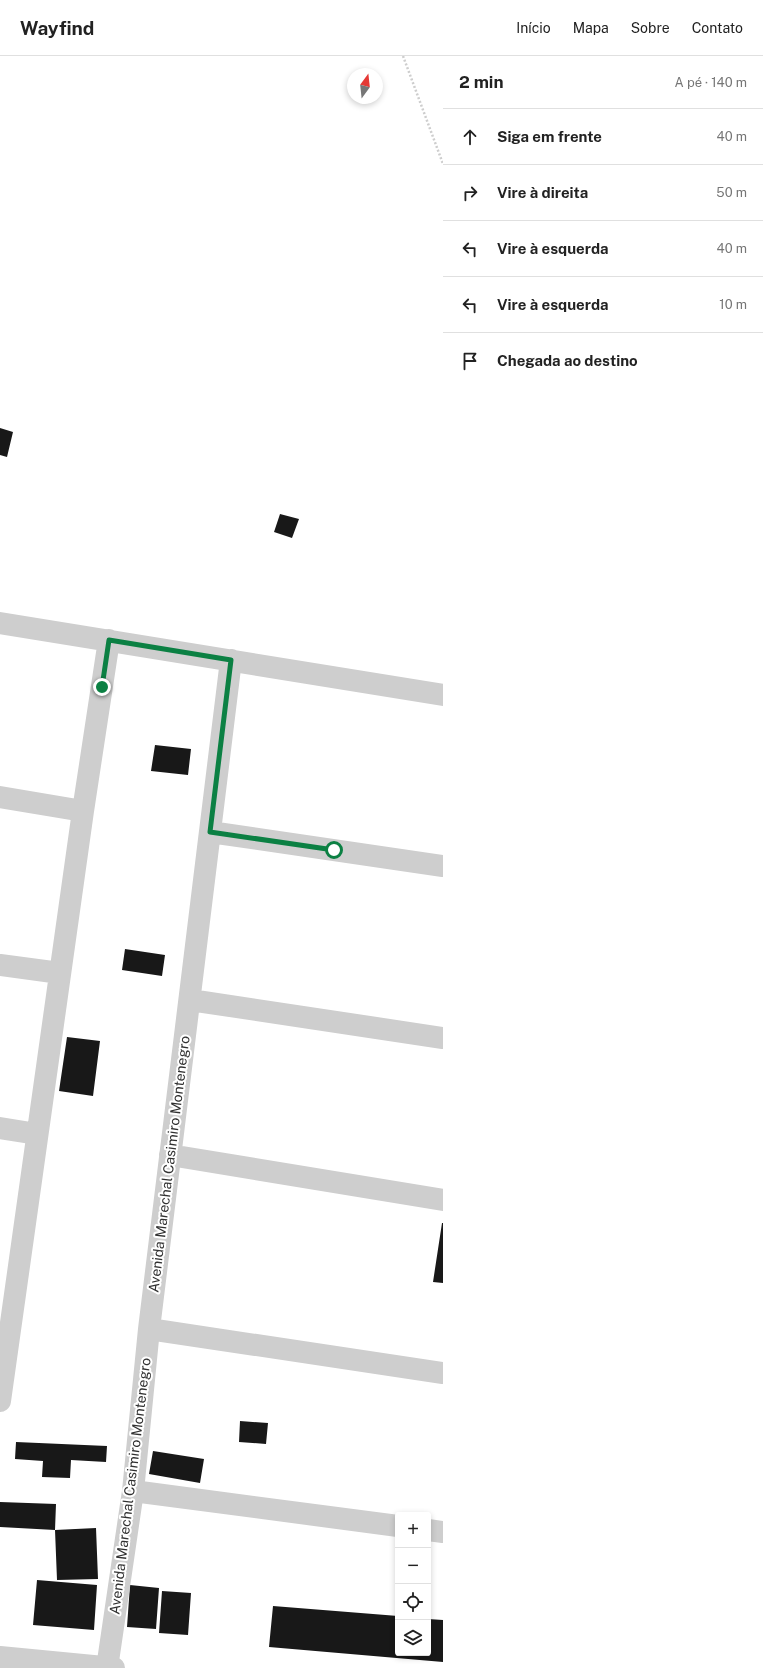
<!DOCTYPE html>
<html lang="pt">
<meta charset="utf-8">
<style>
:root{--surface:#fff;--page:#f2f2f2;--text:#222;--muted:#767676;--line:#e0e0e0}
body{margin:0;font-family:"Public Sans",sans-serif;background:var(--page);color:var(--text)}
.controls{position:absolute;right:12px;bottom:12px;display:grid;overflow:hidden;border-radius:4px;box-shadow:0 2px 6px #0003}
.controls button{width:36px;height:36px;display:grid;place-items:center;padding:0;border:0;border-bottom:1px solid var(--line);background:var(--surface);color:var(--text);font:20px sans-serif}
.compass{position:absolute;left:347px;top:12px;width:36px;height:36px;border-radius:50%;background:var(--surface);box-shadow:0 2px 6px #0003;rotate:15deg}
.stop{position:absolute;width:12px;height:12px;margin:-9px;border:3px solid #0b8043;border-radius:50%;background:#fff}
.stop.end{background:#0b8043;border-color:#fff;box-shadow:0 1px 4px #0008}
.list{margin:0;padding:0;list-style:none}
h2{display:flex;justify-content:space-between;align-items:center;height:52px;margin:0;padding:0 16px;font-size:17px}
h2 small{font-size:13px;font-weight:400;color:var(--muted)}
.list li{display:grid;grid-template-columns:26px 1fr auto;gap:12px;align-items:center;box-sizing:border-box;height:56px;padding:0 16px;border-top:1px solid var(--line)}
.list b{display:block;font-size:15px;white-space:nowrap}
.list em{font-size:13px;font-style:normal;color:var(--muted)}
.icon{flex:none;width:22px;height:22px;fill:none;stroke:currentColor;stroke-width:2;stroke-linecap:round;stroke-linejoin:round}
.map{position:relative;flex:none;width:443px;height:1612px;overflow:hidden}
header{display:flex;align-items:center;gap:24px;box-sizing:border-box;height:56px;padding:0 20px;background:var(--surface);border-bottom:1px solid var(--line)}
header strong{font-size:19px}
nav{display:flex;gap:22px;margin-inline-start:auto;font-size:14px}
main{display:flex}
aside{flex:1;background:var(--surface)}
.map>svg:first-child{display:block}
</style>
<header>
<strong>Wayfind</strong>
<nav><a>Início</a><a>Mapa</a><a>Sobre</a><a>Contato</a></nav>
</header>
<main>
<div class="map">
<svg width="443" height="1612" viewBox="0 0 443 1612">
<rect width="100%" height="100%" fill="#fff"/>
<path fill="#181818" d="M0,372l13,4 -6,25 -7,-2z
M280,458l19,5 -7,19 -18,-6z
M155,689l36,4 -3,26 -37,-4z
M125,893l40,6 -3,21 -40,-6z
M67,981l33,4 -7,55 -34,-5z
M442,1167h1v60l-10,-1z
M240,1365l28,2 -2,21 -27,-2z
M16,1386l91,4 -1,16 -35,-2 -1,18 -28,-1 1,-16 -28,-2z
M153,1395l51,8 -4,24 -51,-9z
M0,1446l56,2 -1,26 -55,-3z
M96,1472l2,51 -41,1 -2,-50z
M37,1524l60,5 -3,45 -61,-5z
M130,1529l29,3 -3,41 -29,-2z
M162,1535l29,2 -3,42 -29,-2z
M273,1550l125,10v37h30v-34l15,1v42l-174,-15z"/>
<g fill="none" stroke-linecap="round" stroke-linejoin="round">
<path stroke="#cecece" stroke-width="2.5" stroke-dasharray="2 2" stroke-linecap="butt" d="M403,0l40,108"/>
<path stroke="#cecece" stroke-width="22" d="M0,567l443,72
M0,741l83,14 26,-171
M210,776l233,34
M0,909l60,8
M190,944l253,38
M0,1072l37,6
M170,1099l273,45
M149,1273l294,44
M0,1345l83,-590
M133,1435l265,35
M428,1474l15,2
M0,1601l114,11
M107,1612l26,-177 16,-162 82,-669"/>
</g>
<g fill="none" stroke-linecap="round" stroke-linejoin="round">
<path stroke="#0b8043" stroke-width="5" d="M102,631l7,-47 122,20 -21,172 124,18"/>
</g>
<g text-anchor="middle" stroke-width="4" stroke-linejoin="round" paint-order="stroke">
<g font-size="14" fill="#313131" stroke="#fff">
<text transform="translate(169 1108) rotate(-83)" y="5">Avenida Marechal Casimiro Montenegro</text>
<text transform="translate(130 1430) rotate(-83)" y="5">Avenida Marechal Casimiro Montenegro</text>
</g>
</g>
</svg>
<div class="controls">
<button>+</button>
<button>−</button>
<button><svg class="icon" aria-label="locate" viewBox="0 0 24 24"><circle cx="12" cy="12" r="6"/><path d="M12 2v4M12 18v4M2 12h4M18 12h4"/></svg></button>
<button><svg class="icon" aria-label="layers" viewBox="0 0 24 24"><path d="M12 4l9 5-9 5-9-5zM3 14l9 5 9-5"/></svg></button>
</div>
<svg class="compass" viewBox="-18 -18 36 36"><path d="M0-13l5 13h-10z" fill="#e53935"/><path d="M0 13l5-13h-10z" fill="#767676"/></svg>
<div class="stop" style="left:334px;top:794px"></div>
<div class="stop end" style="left:102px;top:631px"></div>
</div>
<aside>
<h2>2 min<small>A pé · 140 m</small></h2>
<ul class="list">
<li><svg class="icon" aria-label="ahead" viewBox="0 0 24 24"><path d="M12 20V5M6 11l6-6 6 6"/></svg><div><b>Siga em frente</b></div><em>40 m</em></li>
<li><svg class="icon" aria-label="right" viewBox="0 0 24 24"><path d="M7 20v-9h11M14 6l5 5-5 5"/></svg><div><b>Vire à direita</b></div><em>50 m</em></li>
<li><svg class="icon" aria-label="left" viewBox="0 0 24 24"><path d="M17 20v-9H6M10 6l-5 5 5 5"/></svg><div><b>Vire à esquerda</b></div><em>40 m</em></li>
<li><svg class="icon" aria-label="left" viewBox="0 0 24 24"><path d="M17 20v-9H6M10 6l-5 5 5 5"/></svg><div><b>Vire à esquerda</b></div><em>10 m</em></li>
<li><svg class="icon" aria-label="arrive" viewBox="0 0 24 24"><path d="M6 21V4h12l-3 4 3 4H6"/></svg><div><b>Chegada ao destino</b></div></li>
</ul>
</aside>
</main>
